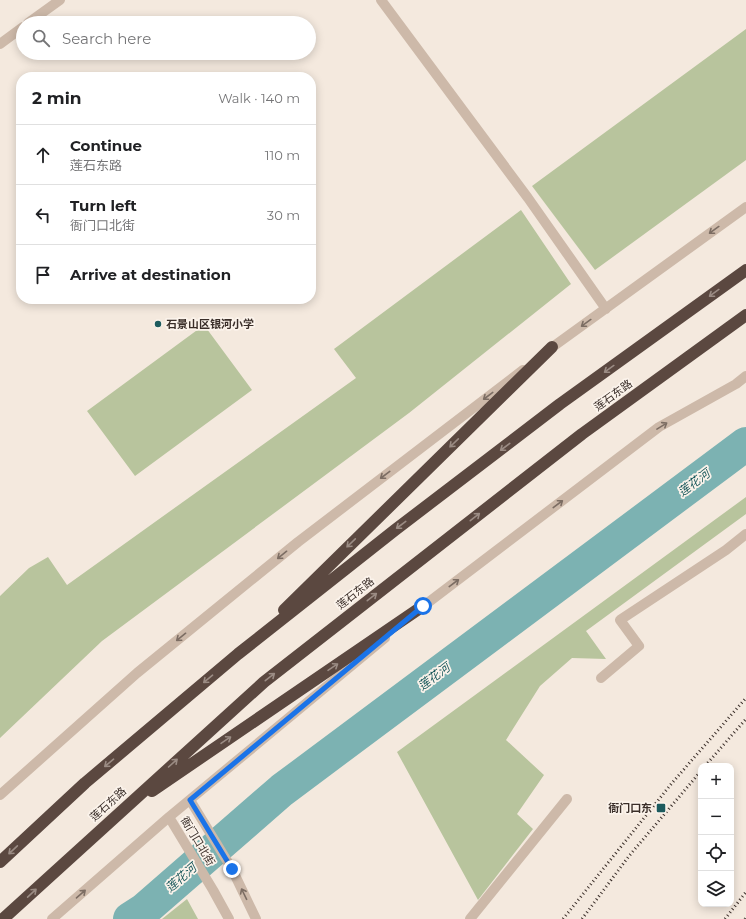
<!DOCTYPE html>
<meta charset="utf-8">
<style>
:root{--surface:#fff;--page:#f2f2f2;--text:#202124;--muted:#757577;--line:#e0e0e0}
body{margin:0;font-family:Montserrat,"Noto Sans SC",sans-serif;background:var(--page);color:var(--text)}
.controls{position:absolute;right:12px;bottom:12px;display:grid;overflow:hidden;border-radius:8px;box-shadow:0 2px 10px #0003}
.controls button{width:36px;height:36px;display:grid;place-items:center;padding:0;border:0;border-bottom:1px solid var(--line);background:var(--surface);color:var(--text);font:20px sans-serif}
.stop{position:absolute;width:12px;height:12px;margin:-9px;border:3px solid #1a73e8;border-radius:50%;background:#fff}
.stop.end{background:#1a73e8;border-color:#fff;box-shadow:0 1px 4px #0008}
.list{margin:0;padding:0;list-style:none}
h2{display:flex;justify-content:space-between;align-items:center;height:52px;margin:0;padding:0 16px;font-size:17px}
h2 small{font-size:13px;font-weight:400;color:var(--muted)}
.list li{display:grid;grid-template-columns:26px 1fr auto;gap:12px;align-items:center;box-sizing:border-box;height:60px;padding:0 16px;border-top:1px solid var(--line)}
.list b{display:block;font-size:15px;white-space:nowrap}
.list p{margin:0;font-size:13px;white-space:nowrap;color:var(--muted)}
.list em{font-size:13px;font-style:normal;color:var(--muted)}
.icon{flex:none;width:22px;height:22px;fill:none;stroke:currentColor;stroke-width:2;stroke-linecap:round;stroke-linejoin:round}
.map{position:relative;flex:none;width:746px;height:919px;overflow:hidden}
.search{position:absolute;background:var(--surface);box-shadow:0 2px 10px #0003;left:16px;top:16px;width:300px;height:44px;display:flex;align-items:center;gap:10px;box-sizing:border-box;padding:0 14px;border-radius:22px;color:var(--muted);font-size:15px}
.panel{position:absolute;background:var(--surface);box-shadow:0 2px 10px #0003;left:16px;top:72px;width:300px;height:232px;border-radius:16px}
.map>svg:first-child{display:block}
</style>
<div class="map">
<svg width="746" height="919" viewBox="0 0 746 919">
<rect width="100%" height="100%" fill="#f4e9de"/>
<path fill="#b8c49d" d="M746,29v131l-151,110 -63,-84z
M521,210l50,74 -162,129 -307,228 -102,97v-142l29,-28 19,-11 19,28 289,-207 -22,-29z
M204,325l48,65 -117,86 -48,-65z
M746,497v17l-160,117 20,28 -34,-1 -32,28 -34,54 38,35 -27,39 16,15 -55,71 -81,-148z
M187,899l11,20h-36z"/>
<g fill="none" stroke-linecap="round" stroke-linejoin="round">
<path stroke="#7cb2b2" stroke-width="34" d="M130,919l14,-9 138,-120 464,-346"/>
<path stroke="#cdb9a9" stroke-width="10" d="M381,0l147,198 78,111
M28,23l32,-23
M0,44l23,-17
M547,351l199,-144
M417,611l242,-184 77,-43 10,-8
M601,678l38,-32 -19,-26 106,-70 20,-16
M0,795l137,-122 161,-131 225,-172
M190,800l42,69 24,50
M169,817l44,73 16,29
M52,919l117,-102 216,-179
M470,919l97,-120"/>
<path stroke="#5b4840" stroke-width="12" d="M284,610l268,-263
M152,791l271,-185
M0,862l85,-79 153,-129 157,-124 165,-126 186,-134
M3,919l261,-237 318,-248 164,-119"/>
<path stroke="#3a2e29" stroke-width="3" stroke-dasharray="1 3" stroke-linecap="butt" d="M705,766l41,-47
M563,919l109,-136 74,-85
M582,919l47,-63 72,-85
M725,919l21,-27
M745,919l1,-2"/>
</g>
<defs><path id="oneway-shaft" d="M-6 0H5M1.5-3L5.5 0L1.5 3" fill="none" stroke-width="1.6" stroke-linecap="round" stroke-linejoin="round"/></defs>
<g stroke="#7c6d63">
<use href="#oneway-shaft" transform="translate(714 230) rotate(144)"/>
<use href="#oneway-shaft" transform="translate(586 323) rotate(144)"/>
<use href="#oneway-shaft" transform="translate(488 396) rotate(143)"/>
<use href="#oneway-shaft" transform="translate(662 426) rotate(-32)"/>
<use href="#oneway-shaft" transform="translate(385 475) rotate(143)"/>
<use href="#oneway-shaft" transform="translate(558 504) rotate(-37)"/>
<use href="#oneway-shaft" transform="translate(282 555) rotate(141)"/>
<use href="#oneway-shaft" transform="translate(454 583) rotate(-37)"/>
<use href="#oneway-shaft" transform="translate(181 637) rotate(141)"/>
<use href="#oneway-shaft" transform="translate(81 894) rotate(-41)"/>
<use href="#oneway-shaft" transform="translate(244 894) rotate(-116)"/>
</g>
<g stroke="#9b8c84">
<use href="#oneway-shaft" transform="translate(714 293) rotate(144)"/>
<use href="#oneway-shaft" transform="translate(609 369) rotate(144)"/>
<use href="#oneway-shaft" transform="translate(454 443) rotate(136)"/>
<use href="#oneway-shaft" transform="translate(505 447) rotate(143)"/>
<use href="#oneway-shaft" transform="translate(475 517) rotate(-38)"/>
<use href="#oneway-shaft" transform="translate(401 525) rotate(143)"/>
<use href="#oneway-shaft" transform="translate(351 543) rotate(136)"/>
<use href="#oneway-shaft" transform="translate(372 597) rotate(-38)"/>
<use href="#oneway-shaft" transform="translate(333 667) rotate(-34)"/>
<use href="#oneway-shaft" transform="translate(270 677) rotate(-38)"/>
<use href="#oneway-shaft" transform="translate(208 679) rotate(140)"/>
<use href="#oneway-shaft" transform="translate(226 740) rotate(-34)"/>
<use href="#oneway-shaft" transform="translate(109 763) rotate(140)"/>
<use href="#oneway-shaft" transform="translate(173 763) rotate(-42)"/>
<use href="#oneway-shaft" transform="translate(13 850) rotate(137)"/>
<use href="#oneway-shaft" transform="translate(32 893) rotate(-43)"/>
</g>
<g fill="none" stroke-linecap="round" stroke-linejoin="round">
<path stroke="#1a73e8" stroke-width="5" d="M232,869l-42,-69 233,-194"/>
</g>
<g fill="#1d5b5e" stroke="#fbf3eb" stroke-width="1.5">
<circle cx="158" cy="324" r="4"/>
<rect x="656" y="803" width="10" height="10" rx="2"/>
</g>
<g text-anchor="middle" stroke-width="3.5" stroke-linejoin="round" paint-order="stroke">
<g font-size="11" font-weight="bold" fill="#3a2e29" stroke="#fbf3eb" text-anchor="start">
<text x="166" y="328">石景山区银河小学</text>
<text x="652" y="812" text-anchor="end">衙门口东</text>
</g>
<g font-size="11" fill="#3a2e29" stroke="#fbf3eb">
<text transform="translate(613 395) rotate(-36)" y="4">莲石东路</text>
<text transform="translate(355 593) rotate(-38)" y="4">莲石东路</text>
<text transform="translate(108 804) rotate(-42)" y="4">莲石东路</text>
<text transform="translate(198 841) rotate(59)" y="4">衙门口北街</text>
</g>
<g font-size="12" font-style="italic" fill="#1d5b5e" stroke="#fbf3eb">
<text transform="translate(694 483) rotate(-37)" y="4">莲花河</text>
<text transform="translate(434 677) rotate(-37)" y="4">莲花河</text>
<text transform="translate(181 878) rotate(-41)" y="4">莲花河</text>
</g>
</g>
</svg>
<div class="controls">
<button>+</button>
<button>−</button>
<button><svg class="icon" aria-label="locate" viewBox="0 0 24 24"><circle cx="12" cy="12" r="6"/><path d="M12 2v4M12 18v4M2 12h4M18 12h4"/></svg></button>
<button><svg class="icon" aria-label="layers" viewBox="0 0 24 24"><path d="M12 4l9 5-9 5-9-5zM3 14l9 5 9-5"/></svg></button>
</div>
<div class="stop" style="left:423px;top:606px"></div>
<div class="stop end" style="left:232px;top:869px"></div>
<div class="search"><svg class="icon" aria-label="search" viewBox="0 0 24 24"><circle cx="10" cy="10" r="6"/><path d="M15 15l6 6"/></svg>Search here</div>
<section class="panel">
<h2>2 min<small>Walk · 140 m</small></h2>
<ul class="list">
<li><svg class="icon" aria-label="ahead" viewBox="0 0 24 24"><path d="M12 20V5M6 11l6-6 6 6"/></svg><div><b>Continue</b><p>莲石东路</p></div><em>110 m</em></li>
<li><svg class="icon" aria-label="left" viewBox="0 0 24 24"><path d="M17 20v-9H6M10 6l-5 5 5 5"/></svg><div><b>Turn left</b><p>衙门口北街</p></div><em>30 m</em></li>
<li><svg class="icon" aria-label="arrive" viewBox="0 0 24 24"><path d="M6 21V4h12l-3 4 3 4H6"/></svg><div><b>Arrive at destination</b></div></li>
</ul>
</section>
</div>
